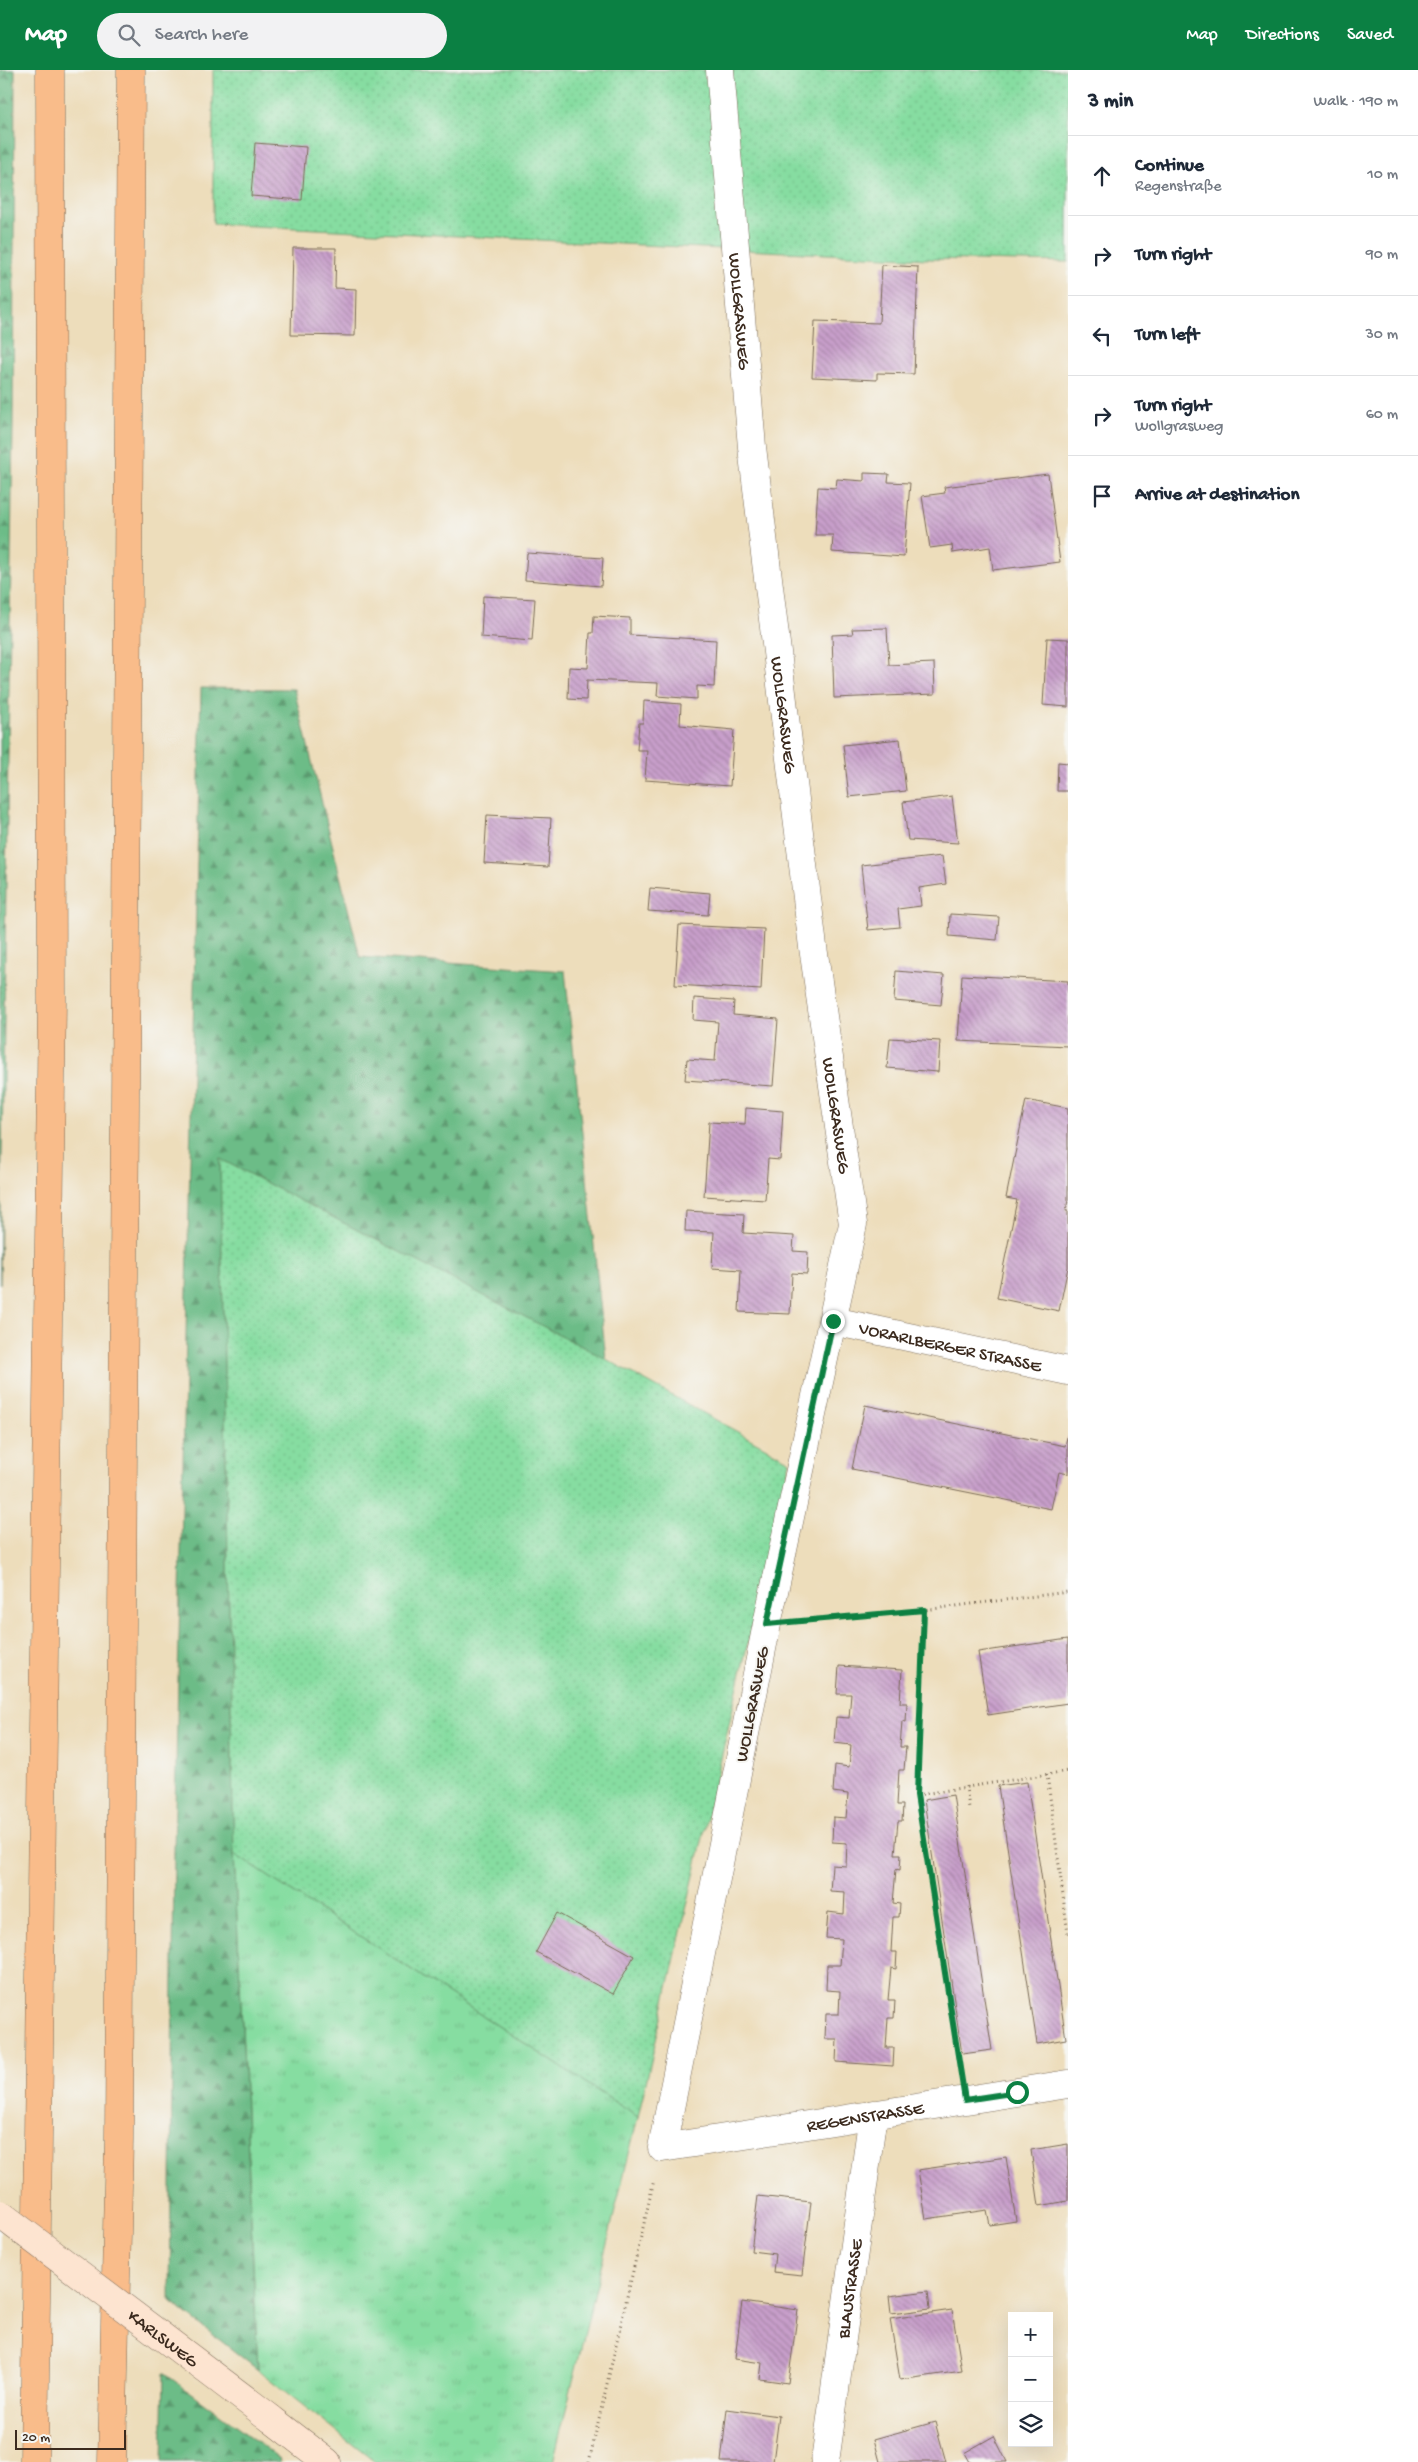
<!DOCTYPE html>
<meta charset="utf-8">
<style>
:root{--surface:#fff;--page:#f2f2f3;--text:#1f2937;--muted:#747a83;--line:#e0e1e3;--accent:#0b8043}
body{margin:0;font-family:"Gochi Hand",sans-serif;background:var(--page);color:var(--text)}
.controls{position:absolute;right:15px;bottom:15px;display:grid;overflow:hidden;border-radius:0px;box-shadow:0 5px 20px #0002}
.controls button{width:45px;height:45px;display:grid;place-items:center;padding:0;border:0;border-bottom:1px solid var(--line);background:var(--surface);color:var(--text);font:25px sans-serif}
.scale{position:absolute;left:15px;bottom:12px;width:111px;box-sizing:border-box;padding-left:5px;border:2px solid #3b2a1e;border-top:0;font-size:14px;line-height:18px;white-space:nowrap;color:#3b2a1e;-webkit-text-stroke:4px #f6f6f2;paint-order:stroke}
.stop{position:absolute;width:15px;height:15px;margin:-11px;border:4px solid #0b8043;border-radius:50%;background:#fff}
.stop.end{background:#0b8043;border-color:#fff;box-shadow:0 1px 5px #0008}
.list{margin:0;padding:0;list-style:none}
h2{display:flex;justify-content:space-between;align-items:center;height:65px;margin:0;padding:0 20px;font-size:21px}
h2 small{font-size:16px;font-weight:400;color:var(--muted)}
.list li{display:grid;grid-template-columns:32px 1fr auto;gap:15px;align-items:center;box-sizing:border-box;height:80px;padding:0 20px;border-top:1px solid var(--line)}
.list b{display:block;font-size:19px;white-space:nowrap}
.list p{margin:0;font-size:16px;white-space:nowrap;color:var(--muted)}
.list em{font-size:16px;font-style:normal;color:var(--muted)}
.icon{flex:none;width:28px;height:28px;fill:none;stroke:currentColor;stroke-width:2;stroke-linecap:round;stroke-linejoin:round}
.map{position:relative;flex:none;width:1068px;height:2392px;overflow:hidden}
header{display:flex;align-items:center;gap:30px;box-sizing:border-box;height:70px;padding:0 25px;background:var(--accent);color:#fff}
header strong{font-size:24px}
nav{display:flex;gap:28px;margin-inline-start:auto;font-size:18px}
.search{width:350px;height:45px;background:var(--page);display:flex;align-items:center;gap:12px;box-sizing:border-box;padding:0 18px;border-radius:28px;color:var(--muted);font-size:19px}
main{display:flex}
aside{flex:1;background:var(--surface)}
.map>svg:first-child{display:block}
</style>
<header>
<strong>Map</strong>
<div class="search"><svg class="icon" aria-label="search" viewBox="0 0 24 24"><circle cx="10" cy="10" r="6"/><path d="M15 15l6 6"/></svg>Search here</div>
<nav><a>Map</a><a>Directions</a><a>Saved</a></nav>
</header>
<main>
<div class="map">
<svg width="1068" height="2392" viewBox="0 0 1068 2392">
<defs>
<pattern id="grass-tufts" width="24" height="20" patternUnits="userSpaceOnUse" patternTransform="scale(1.25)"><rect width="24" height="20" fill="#86dda1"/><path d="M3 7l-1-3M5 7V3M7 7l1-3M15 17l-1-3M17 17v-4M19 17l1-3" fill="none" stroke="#75be8a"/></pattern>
<pattern id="forest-firs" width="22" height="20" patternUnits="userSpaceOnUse" patternTransform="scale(1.25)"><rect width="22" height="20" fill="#6cbc87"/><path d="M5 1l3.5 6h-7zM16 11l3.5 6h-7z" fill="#5a996e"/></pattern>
<pattern id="garden-dots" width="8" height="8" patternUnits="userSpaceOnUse" patternTransform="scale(1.25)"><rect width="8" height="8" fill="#86dda1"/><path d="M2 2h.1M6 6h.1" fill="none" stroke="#75be8a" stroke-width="1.8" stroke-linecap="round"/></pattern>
<pattern id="building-back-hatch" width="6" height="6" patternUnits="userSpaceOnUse" patternTransform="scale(1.25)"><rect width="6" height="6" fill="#c89fcb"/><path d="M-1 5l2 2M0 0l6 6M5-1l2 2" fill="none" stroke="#a482a4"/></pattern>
</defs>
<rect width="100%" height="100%" fill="#f6f6f2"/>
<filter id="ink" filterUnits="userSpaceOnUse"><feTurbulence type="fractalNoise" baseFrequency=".02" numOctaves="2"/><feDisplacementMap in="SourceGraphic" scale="10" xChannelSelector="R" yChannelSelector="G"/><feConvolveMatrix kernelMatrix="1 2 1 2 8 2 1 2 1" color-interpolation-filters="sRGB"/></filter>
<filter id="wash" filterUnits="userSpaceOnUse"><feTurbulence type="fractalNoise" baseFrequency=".0096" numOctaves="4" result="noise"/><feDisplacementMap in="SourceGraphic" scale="20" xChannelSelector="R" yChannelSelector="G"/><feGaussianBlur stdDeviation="1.12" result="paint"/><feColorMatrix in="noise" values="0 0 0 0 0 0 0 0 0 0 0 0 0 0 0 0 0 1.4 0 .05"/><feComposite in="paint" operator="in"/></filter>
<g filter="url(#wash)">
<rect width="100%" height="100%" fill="#edddbb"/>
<path fill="url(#grass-tufts)" stroke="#608460" d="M234,1784l404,263 -85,345h-178l-117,-92z"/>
<path fill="url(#forest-firs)" stroke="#547352" d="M0,0h15l-2,358 -13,856z
M201,618l93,1 66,268 205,14 41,388 -386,-200 14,695 24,516 -88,-69 4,-450z
M164,2303l116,86v3h-118z"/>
<path fill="url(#garden-dots)" stroke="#608460" d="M213,0h855v192l-140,-3 -715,-35z
M220,1089l386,200 184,102 -152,656 -404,-263z"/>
<g id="blocks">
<path fill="url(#building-back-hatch)" d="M255,73l51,4 -4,53 -51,-4z
M293,178h43l-1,40 21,1 -1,47 -64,-1z
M882,195l36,2 -4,107 -37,-1v7l-65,-3 3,-56 64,2z
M864,403l25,1 -1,8 22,1 -6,74 -72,-5 1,-17h-18l3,-48 18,1 1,-9 27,2z
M1048,404l12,88 -67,8 -3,-23 -37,6 -1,-8 -22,3 -8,-52 23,-3 -1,-6z
M527,483l76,5 -2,28 -76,-6z
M483,526l52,3 -3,42 -51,-4z
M594,546l36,2v17l86,5 -2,47 -17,-1v13l-40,-3 1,-13 -71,-3 -1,20 -18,-1 1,-32 19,1 2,-35h3z
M887,558l2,37 45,-2 1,31 -101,4 -2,-63 21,-1 -1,-5z
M1047,568l21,1v68l-25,-2z
M644,631l37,3 -1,21 54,5 -4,56 -85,-6 2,-30h-10l2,-27h4z
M900,669l6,52 -57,6 -6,-52z
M1058,692l10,1v28h-11z
M952,726l6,47 -50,-3 -5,-38z
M487,745l64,3 -3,49 -64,-4z
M942,786l4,28 -27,4 2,18 -23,3 2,18 -32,3 -7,-65z
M650,818l60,5 -2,22 -60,-4z
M950,844l49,3 -2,23 -48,-4z
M679,855l85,4 -3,61 -86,-5z
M896,901l48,4 -3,30 -47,-4z
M962,905l106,6v65l-110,-5z
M694,928l40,3 -1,14 45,4 -5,67 -88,-6 2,-21 28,2 3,-39 -25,-2z
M890,968l50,3 -2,31 -51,-4z
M1026,1030l42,8v92l-2,11h2v56l-9,44 -62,-13 20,-98 -11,-2z
M746,1038l37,3 -3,49 -12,-1 -3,41 -61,-4 5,-74 36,2z
M686,1141l58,3 -1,19 51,3 -1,15 15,1 -1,22 -15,-1 -2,41 -51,-2 2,-42 -29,-2 2,-36 -29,-1z
M865,1335l200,41 3,-13v41l-9,-2 -8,37 -199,-40z
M1068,1569v64l-80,12 -10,-63z
M839,1596l63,4 -2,33h7l-1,19 -4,-1 -2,26h6l-2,23h-5l-2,35h6l-1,16h-4l-3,33h6l-1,16 -4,-1 -3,34 7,1 -1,13h-6l-2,35h6l-1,17 -5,-1 -3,32h7l-1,18h-6l-2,30h8l-1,18 -57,-4 1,-23h-12l1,-25h13l1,-23 -14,-1 1,-25h13l2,-26 -16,-1 2,-26 16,2 1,-22 -15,-1 2,-26 14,1 1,-23 -15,-1 1,-25 13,1 2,-24 -15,-2 2,-27 14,2 2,-22 -17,-2 2,-26 13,1 2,-24h-14z
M1027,1712l39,257 -29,5 -39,-258z
M953,1725l39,255 -30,4 -38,-254z
M557,1843l77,43 -21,38 -77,-42z
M1068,2074v57l-29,5 -8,-56z
M1006,2087l10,64 -26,4 -3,-15 -61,9 -8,-49z
M758,2126l53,6 -9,73 -29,-3 2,-18 -24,-3z
M928,2221l2,18 -39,5 -2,-18z
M742,2232l56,8 -10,73 -28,-4 2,-16 -27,-4z
M952,2240l10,61 -62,9 -10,-61z
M727,2339l52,7 -6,46h-52z
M935,2352l11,40h-66l-6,-23z
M994,2366l13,26h-38l-5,-9z"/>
</g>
</g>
<g filter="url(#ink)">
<use href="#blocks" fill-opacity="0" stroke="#796955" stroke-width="1"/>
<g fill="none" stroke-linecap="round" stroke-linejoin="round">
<defs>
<g id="street">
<path id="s1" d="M720,0l32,377 61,500 40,277 -86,400 -105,524 406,-64"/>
<path id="s2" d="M833,1251l235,50"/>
<path id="s3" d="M825,2392l48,-348"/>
</g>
<path id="secondary" d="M270,2348l57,44"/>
<path id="highway" d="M34,2392l18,-1463 -2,-929
M112,2392l7,-322 12,-2070"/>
</defs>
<use href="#street" stroke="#796955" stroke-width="29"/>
<use href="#secondary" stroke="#796955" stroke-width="29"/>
<use href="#highway" stroke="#796955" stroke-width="29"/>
<path stroke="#796955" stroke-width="3" stroke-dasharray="1 4" stroke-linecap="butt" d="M924,1540l-7,185 151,-24
M802,1551l122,-11 144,-18
M1047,1704l21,160
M966,1716l3,22
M917,1725l43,272
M589,2392l65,-282"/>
<use href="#street" stroke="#fff" stroke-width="28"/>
<use href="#secondary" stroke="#fde4d0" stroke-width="28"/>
<use href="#highway" stroke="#f9bc8a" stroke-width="28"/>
<defs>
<g id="secondary-bridge">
<path id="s4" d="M0,2144l270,204"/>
</g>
</defs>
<use href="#secondary-bridge" stroke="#796955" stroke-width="29" stroke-linecap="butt"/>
<use href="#secondary-bridge" stroke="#fde4d0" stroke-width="28"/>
</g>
</g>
<g fill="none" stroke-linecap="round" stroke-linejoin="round" filter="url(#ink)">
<path stroke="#0b8043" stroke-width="6" d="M833,1251l-66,303 157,-14 -7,185 48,305 52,-8"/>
</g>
<g text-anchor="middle" stroke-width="4" stroke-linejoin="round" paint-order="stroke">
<g font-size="18" fill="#3b2a1e" stroke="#f6f6f2">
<text dy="6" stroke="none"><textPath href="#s1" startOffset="242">WOLLGRASWEG</textPath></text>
<text dy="6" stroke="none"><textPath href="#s1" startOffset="648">WOLLGRASWEG</textPath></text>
<text dy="6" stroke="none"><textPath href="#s1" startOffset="1052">WOLLGRASWEG</textPath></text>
<text dy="6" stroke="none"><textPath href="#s2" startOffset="120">VORARLBERGER STRASSE</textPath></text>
<text transform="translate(751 1634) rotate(-79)" y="6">WOLLGRASWEG</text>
<text dy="6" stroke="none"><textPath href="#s1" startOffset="2311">REGENSTRASSE</textPath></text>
<text dy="6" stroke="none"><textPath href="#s3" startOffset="175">BLAUSTRASSE</textPath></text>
<text dy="6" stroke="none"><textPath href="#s4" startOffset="205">KARLSWEG</textPath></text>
</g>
</g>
</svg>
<div class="controls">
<button>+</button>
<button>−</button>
<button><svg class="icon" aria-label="layers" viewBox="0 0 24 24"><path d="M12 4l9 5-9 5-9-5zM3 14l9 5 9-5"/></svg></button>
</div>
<div class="scale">20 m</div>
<div class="stop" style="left:1017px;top:2022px"></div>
<div class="stop end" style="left:833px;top:1251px"></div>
</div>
<aside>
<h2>3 min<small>Walk · 190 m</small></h2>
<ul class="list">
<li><svg class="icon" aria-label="ahead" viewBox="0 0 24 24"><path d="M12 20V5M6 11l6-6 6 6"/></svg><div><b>Continue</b><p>Regenstraße</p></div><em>10 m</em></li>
<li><svg class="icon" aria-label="right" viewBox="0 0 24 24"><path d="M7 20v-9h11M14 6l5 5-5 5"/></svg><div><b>Turn right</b></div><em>90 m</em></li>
<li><svg class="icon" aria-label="left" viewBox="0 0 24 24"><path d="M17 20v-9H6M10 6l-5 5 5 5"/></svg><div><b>Turn left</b></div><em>30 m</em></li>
<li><svg class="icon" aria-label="right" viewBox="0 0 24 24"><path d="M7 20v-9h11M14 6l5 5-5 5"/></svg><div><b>Turn right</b><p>Wollgrasweg</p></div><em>60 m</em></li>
<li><svg class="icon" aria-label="arrive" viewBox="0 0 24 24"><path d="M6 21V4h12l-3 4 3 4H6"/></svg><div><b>Arrive at destination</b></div></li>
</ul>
</aside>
</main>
